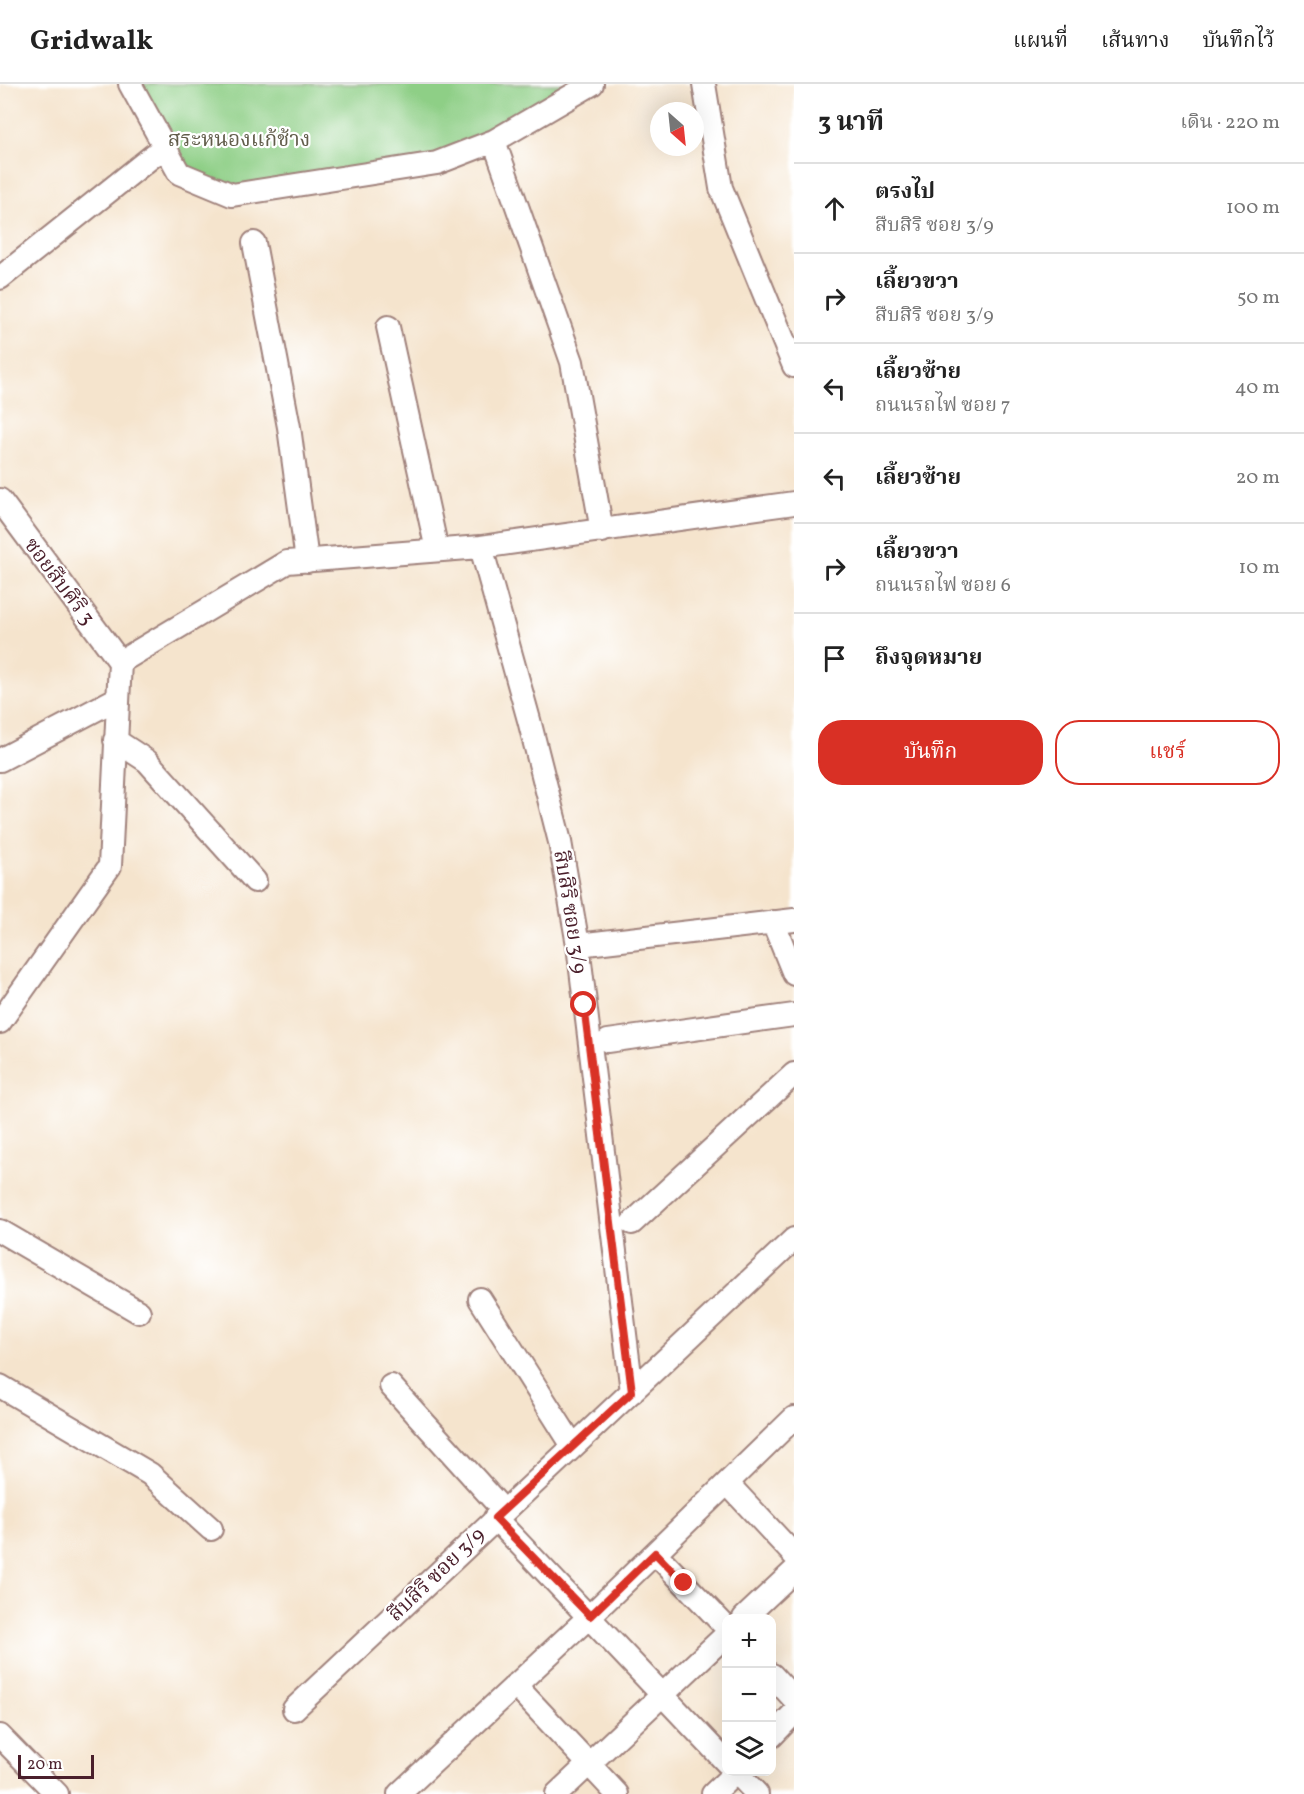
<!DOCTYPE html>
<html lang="th">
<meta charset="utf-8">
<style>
:root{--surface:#fff;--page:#f2f2f2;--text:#222;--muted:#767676;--line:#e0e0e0;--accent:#d93025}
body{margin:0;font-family:Vollkorn,"Noto Serif Thai",serif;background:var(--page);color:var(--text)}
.controls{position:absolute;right:18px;bottom:18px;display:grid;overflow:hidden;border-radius:12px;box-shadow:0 6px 24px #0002}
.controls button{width:54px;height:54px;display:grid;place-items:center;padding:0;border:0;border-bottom:2px solid var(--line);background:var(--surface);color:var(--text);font:30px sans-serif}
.compass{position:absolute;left:650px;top:18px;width:54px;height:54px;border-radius:50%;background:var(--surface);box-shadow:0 6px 24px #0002;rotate:153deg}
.scale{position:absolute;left:18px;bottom:15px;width:76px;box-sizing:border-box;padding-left:6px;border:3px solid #4a1f2b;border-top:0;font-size:16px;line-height:21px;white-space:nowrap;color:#4a1f2b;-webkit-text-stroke:4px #fff;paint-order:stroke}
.stop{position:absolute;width:18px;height:18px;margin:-14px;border:4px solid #d93025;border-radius:50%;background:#fff}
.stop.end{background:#d93025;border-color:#fff;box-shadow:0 2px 6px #0008}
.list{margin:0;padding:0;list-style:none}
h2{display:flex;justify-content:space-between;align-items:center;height:78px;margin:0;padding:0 24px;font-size:26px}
h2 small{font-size:20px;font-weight:400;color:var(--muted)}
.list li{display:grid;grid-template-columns:39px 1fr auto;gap:18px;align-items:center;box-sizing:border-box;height:90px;padding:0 24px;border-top:2px solid var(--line)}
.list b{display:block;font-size:22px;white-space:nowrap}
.list p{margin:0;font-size:20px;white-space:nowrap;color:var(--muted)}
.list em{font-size:20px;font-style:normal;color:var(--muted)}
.actions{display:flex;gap:12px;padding:18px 24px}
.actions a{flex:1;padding:14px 0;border:2px solid var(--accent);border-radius:24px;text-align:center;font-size:21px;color:var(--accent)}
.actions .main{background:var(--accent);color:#fff}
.icon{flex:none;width:33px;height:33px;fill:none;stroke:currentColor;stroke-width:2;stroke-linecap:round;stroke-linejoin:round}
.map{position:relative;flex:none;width:794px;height:1710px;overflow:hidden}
header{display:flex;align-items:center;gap:36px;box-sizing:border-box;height:84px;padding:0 30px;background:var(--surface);border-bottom:2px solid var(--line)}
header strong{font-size:28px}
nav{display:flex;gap:33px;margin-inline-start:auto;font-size:21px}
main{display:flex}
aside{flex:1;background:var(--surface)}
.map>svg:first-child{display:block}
</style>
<header>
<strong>Gridwalk</strong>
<nav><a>แผนที่</a><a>เส้นทาง</a><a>บันทึกไว้</a></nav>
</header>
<main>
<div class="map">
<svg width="794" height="1710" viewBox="0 0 794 1710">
<rect width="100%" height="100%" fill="#fff"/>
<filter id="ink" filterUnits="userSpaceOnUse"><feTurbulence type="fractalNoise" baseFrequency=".0167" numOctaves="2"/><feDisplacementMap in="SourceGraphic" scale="12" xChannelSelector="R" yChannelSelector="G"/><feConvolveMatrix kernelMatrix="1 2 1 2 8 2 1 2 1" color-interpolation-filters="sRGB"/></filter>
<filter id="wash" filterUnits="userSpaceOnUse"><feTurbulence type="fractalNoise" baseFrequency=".008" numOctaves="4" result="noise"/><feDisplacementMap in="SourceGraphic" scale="24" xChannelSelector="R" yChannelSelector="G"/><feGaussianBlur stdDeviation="1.35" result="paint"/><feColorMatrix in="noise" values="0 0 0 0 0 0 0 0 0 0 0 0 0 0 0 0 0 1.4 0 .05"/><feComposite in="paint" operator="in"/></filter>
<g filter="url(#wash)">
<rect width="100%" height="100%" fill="#f5e4cd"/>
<path fill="#8ecf86" stroke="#6c7758" stroke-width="1.5" d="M130,0h462l-155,79 -205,32 -53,-22z"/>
</g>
<g filter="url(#ink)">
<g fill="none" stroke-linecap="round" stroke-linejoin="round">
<defs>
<path id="minor" d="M130,0l49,89 53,22 205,-32 57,-22 98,-57
M704,0l17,104 73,178
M494,57l78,221 30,169
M254,159l35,184 18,134
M0,194l164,-131
M388,243l49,223
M0,416l120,162
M481,463l48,173 31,122 18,103 54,447
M115,656l32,21 108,120
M0,676l116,-61
M773,838l21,52
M578,861l216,-25
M0,938l110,-156 10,-204 167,-100 194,-15 313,-44
M608,957l186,-26
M632,1139l162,-149
M0,1147l139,81
M480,1215l93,147
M0,1302l150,88 61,55
M391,1302l112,124
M728,1400l66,71
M495,1434l231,244
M655,1469l71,74
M744,1534l50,-47
M772,1591l22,24
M515,1601l102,109
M294,1625l500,-470
M0,1652l57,58
M772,1652l22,-23
M736,1688l21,22
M399,1710l191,-178 204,-198
M557,1710l169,-159
M713,1710l23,-22"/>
</defs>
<use href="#minor" stroke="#a0827c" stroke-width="26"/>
<use href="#minor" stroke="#fff" stroke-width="22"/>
</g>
</g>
<g fill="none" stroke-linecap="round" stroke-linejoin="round" filter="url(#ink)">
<path stroke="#d93025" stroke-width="8" d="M584,921l48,387 -137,126 95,98 65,-63 29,30"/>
</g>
<g text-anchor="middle" stroke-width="4.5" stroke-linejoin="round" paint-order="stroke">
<g font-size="21" fill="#625d4b" stroke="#fff">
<text x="239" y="62">สระหนองแก้ช้าง</text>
</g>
<g font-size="21" fill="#4a1f2b" stroke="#fff">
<text transform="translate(60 497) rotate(53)" y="7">ซอยสืบศิริ 3</text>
<text transform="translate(571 828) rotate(81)" y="7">สืบสิริ ซอย 3/9</text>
<text transform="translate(436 1490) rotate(-44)" y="7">สืบสิริ ซอย 3/9</text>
</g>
</g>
</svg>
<div class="controls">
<button>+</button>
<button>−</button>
<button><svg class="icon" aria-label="layers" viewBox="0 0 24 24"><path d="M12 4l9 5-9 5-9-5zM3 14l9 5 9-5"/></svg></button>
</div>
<svg class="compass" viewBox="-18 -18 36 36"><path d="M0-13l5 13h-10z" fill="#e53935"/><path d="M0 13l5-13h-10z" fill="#767676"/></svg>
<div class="scale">20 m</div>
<div class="stop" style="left:584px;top:921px"></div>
<div class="stop end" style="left:684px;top:1499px"></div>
</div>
<aside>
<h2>3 นาที<small>เดิน · 220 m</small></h2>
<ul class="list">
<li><svg class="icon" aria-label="ahead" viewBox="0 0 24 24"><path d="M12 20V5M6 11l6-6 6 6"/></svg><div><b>ตรงไป</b><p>สืบสิริ ซอย 3/9</p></div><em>100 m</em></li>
<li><svg class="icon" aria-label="right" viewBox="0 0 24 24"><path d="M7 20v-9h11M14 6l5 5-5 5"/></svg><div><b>เลี้ยวขวา</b><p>สืบสิริ ซอย 3/9</p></div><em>50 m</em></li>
<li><svg class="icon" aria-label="left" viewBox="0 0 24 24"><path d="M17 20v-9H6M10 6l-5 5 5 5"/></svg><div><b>เลี้ยวซ้าย</b><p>ถนนรถไฟ ซอย 7</p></div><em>40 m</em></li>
<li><svg class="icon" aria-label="left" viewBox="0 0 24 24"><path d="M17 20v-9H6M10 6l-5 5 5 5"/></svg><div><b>เลี้ยวซ้าย</b></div><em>20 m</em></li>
<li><svg class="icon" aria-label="right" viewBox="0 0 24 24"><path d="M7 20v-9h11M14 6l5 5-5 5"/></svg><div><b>เลี้ยวขวา</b><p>ถนนรถไฟ ซอย 6</p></div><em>10 m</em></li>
<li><svg class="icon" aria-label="arrive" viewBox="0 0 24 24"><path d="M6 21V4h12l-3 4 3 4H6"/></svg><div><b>ถึงจุดหมาย</b></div></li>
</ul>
<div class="actions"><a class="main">บันทึก</a><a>แชร์</a></div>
</aside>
</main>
